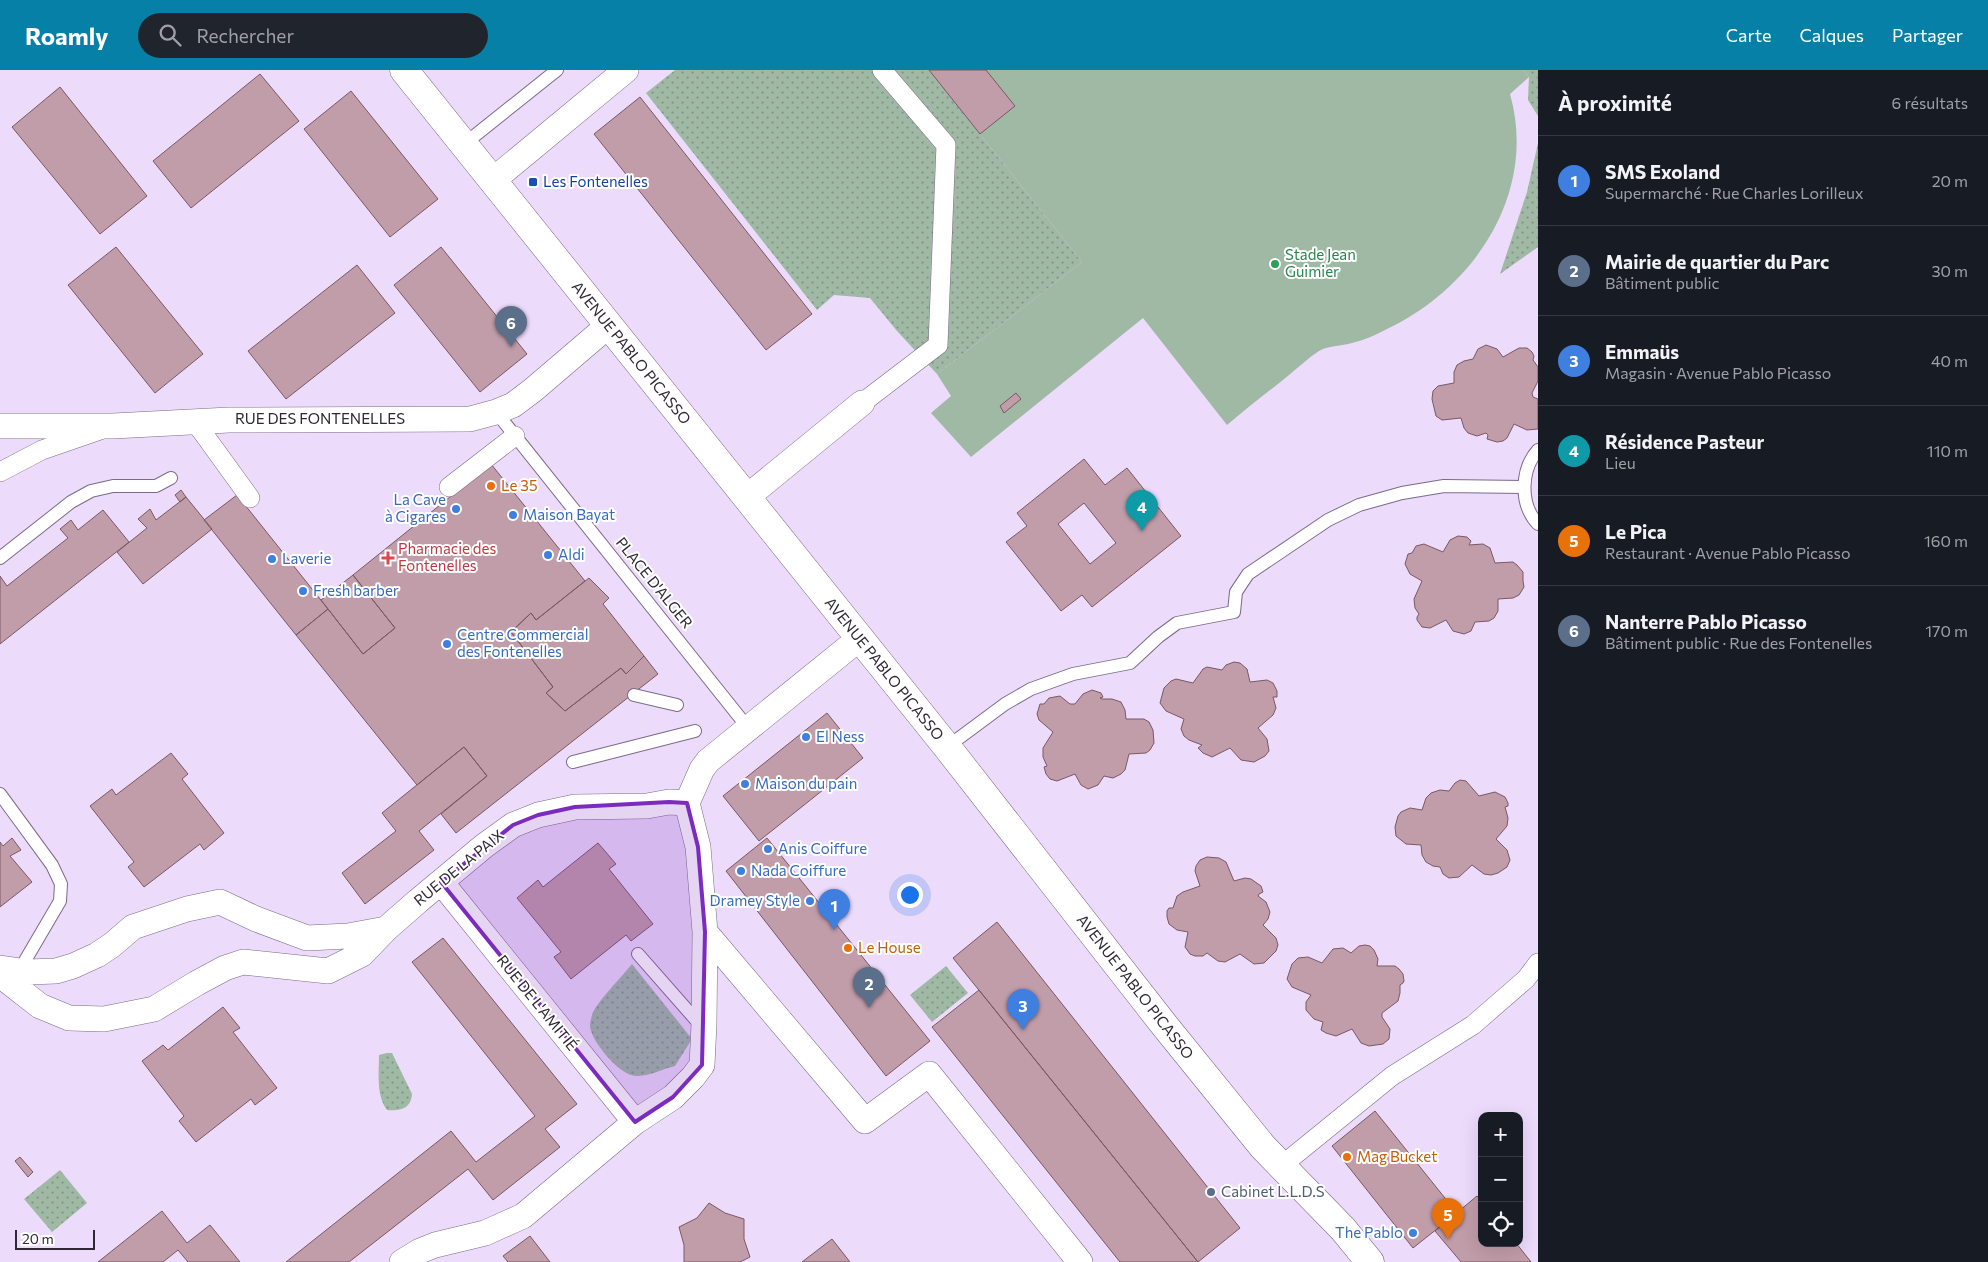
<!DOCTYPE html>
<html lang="fr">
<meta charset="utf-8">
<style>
:root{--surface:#171b24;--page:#20242c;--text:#f1f3f6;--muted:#9ea1a6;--line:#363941;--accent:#0680a6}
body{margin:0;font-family:Commissioner,sans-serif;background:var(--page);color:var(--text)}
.controls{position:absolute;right:15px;bottom:15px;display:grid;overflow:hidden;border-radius:10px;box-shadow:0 5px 20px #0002}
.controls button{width:45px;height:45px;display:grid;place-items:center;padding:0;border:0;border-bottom:1px solid var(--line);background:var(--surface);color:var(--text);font:25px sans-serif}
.scale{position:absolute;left:15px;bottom:12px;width:80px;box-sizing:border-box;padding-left:5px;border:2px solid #2f2834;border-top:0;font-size:14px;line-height:18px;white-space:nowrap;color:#2f2834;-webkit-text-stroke:4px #fff;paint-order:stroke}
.you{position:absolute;left:909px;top:824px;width:18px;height:18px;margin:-12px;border:4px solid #fff;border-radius:50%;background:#1a73e8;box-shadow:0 0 0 8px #1a73e833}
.badge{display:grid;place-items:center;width:32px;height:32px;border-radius:50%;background:var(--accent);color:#fff;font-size:16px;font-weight:700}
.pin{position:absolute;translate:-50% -41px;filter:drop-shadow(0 1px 2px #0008)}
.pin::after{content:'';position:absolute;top:26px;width:18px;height:15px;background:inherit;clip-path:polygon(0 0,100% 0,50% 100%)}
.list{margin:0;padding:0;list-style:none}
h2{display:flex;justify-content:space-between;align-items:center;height:65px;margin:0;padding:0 20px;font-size:21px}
h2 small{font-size:16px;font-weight:400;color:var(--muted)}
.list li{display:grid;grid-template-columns:32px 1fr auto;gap:15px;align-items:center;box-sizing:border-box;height:90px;padding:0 20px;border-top:1px solid var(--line)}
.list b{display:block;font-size:19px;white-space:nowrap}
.list p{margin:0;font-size:16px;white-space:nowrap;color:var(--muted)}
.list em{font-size:16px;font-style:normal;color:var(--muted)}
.icon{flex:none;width:28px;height:28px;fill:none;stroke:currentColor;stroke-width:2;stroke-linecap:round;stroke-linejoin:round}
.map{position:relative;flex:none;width:1538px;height:1192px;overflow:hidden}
header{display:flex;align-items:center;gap:30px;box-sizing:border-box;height:70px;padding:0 25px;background:var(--accent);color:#fff}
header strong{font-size:24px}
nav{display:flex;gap:28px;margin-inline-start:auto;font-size:18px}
.search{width:350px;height:45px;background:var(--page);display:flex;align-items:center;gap:12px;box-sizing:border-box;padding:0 18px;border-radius:28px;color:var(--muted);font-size:19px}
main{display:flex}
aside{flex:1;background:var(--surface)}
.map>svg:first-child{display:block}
</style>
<header>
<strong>Roamly</strong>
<div class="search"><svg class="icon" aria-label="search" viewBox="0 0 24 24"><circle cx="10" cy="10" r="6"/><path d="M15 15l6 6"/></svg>Rechercher</div>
<nav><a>Carte</a><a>Calques</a><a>Partager</a></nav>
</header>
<main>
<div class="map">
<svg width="1538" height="1192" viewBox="0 0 1538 1192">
<defs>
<pattern id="green-dots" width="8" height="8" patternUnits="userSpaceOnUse" patternTransform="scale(1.25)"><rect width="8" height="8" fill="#9fb9a5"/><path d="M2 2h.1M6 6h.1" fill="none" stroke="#829687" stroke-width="1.8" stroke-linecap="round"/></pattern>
</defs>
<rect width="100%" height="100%" fill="#ecdbfb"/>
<path fill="url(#green-dots)" d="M675,0h254l153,192 -145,112 -40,-43 -27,-33 -36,-3 -17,15 -171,-217z
M1523,0h15v46l-10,-16 1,-23z
M1538,73v104l-38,27 27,-82z
M632,894l60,75 -17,27c-13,3 -31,13 -44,9 -14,-4 -40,-34 -41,-49 0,-3 1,-7 2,-11 5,-14 30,-38 40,-51z
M946,896l22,27 -36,29 -22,-27z
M387,983h5l20,41c-1,15 -12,17 -25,16 -11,-14 -8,-37 -8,-55z
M60,1100l27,33 -35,29 -28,-33z"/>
<path fill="#9fb9a5" d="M929,0h594l6,7 -19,17c28,99 -36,194 -123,235 -11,6 -23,11 -35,14 -10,3 -25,3 -33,8 -11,7 -20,16 -30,24 -21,17 -42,33 -62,50l-84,-107 -172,139 -40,-44 20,-17 -14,-22 145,-112z"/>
<path fill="#c19ca9" stroke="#7a5865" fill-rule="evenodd" d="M929,0h57l29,36 -35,28z
M260,4l39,47 -108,87 -38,-47z
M60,17l87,109 -47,38 -88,-107z
M351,21l87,108 -48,38 -86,-108z
M640,27l172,217 -46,36 -172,-216z
M116,177l87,107 -48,39 -87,-108z
M441,177l86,107 -47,38 -86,-107z
M357,195l38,48 -109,86 -38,-48z
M1486,275l11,4 6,8 16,-9h8l5,4 2,4 -1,4 5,7v14l-6,12 1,4 5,2v30l-11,1 -13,-6 -7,14 -4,3 -6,1 -10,-3 1,-4 -2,-2 -9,3 -9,-3 -4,-5 -3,-10 -19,2 -6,-4 -4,-17 1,-8 5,-5 16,-3v-11l3,-7 7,-4 9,-2 5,-10z
M1016,323l5,6 -17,14 -4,-7z
M1084,389l21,26 22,-17 54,68 -89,71 -10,-12 -21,16 -55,-69 21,-16 -10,-13zM1084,433l32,40 -26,21 -32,-40z
M491,394l94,117 -49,39 -5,-7 -20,19 42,55 -7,6 19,18 56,-43 5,6 18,-18 14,18 -202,159 -15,-19 46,-38 -23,-29 -47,38 -121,-150 32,-26 35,45 32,-26 -42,-53z
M181,420l5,7 -6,5 -5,-7z
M237,425l91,114 -32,26 -92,-115z
M186,427l26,32 -69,55 -26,-32 30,-24 -9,-9 12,-10 6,11z
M103,440l26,32 -129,102v-68l7,10 61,-48 -8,-9 11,-9 7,10z
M1458,466l9,1 4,4 -2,4 14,-1 7,4 5,15 18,-1 4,3 6,7v9l1,6 -5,8 -6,3 -15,1v12l-4,7 -5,3 -14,1 -4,9 -7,3 -11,-3 -7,-11 -16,8 -8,-1 -5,-7v-3l2,-3 -4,-6 -1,-9 8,-18 -12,-7 -5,-10 3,-10 4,-1 4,-7 8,-2 19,8 7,-12z
M353,505l42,53 -32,26 -42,-54z
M589,508l20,20 -6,6 41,52 -18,18 -5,-6 -56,43 -19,-18 7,-6 -42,-55 20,-19 5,7z
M1234,592l6,1 7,6 3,13 17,-2 6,3 4,8v6h-4l3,11 -3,7 -15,13 9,11 2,12 -4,5 -11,6 -13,-2 -11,-12 -18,9 -9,-4 -5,-5 4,-3 -13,-5 -5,-4 -3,-7 3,-10 -18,-8 -6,-8 4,-15 7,-7 5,-2 17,4 10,-14 4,-2 15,3 4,-5z
M1092,620l9,3 2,4 -3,1 2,1h10l9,3 4,8 1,9h18l5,3 4,8 1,13 -4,7 -4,3 -17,1 -4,16 -4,4 -8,4 -9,-2 -6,9 -10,4 -7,-4 -6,-11 -18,7 -7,-2 -4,-5 -2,-7 3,-1 -4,-9v-9l10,-16 -14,-12 -2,-6 3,-10h4l5,-6 11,-2 10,8h5l8,-10z
M827,643l36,45 -104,83 -36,-45z
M464,677l23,29 -68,55 15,19 -69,54 -23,-31 54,-42 -14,-18z
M171,683l17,21 -6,5 42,54 -20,17 -4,-6 -56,43 -16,-20 6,-5 -44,-56 22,-17 4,6z
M1460,710l6,1 13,15 16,-4 10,5 3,6v3l-3,1 3,11 -1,8 -11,13 11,11 3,10 -3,7 -9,6 -7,2 -7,-1 -12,-9 -13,12 -10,1 -6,-4 -3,-7 -7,-1 -7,-4 -4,-7 -1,-10 -15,-1 -10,-8 -1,-9 3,-11 3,-4 9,-4 12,2 4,-12 5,-5 9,-3 9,1 6,-8z
M12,768l9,12 -11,6 22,26 -32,25v-65l3,4z
M767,768l163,203 -44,35 -160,-205z
M598,773l18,21 -7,5 44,55 -22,17 -5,-6 -55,44 -17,-22 7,-5 -44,-54 21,-18 5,7z
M1207,787l12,1 7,4 8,19 11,-3 6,1 10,7 2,6 -4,2 -1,2 8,6 4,10 -2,7 -5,6 13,13 2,7 -2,6 -12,12 -10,1 -14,-10 -15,8 -7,-1 -11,-8 -4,3h-8l-5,-2 -5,-7 3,-15 -11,-2 -8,-6 -2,-7v-6l2,-3h4l4,-12 6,-4 17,-6 -5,-15 1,-5 4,-6z
M997,852l243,306 -42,34 -245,-304z
M443,868l134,166 -32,25 15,18 -67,53 -25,-31 -119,93h-63l165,-131 25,31 59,-46 -123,-154z
M1365,875l5,1 4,4 4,9 -1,7h18l4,3 4,5 1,7 -1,2 -3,2v8l-2,8 -16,12v4l8,12 -1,10 -6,5 -14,2 -8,-3 -9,-14 -16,7 -10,-3 -5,-3 2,-8 -9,-3 -8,-9v-8l5,-7 -19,-8 -5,-8 5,-15 6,-6 10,-1 14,6 11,-14 10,-1 8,5 8,-7z
M979,920l219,272h-78l-188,-235z
M223,937l17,21 -7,4 44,56 -22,17 -4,-6 -55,43 -17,-21 5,-5 -42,-55 21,-16 5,5z
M1375,1041l82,102 -44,35 -81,-102z
M20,1087l13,15 -5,5 -13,-16z
M1477,1126l5,5v42h34l15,19h-70l-26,-31z
M709,1133l16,10 19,6v20l6,18 -10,5h-56v-17l-5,-18 18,-9z
M162,1141l25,32 23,-18 30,37h-52l-10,-12 -15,12h-65z
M530,1166l20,26h-42l-5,-6z
M832,1169l18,23h-48z"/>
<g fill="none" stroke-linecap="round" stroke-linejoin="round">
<defs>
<path id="service" d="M463,75l94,-75
M496,342l253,317
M1538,380c-17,19 -19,54 0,74
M0,488l71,-56 20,-11 22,-5h43l15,-8
M634,625l43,10
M947,677l58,-43 26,-15 42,-15 57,-11 28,-26 19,-14 57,-11 2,-20 12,-18 80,-54 31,-15 43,-12 42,-7 80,1
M573,692l122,-31
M0,724l52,71 9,19 -1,17 -41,70
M638,884l65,74"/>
<path id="pedestrian" d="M862,333l76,-58 8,-200 -64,-75
M195,352l55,76
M0,402l42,-22 58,-20
M449,417l66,-51
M1280,1097l112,-91 81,-51 53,-46 12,-16"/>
<path id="minor" d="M492,111l134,-111
M0,356h113l116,-6 241,-1 26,-7 17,-7 20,-15 76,-65
M747,427l115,-94
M441,812l194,240
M705,862l160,189 64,-47 151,188
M0,898l28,4 28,-1 17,-5 24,-11 15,-10 21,-18 54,-18 33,-7 36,17 51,19 41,-2 38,-7
M0,905l40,31 29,12 35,1 50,-10 43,-26 28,-15 18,-6 85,9 34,-17 24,-25 32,-28 66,-55 29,-21 25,-10 37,-8 72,-1 22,-4 18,1
M402,1192l18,-11 15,-6 50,-12 38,-17 112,-94 38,-25 20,-20 9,-12 2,-41 1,-92 -7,-85 -11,-44 15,-34 6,-8 152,-123"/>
<path id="tertiary" d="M404,0l543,677 218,279 98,121 80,82 27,33"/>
</defs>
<use href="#service" stroke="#7b6b88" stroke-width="14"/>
<use href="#pedestrian" stroke="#7b6b88" stroke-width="20"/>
<use href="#minor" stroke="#7b6b88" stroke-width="26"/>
<use href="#tertiary" stroke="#7b6b88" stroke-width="29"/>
<use href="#service" stroke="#fff" stroke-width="12"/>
<use href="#pedestrian" stroke="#fff" stroke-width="19"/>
<use href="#minor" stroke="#fff" stroke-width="25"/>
<use href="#tertiary" stroke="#fff" stroke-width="28"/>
</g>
<path fill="#7b2cbf" fill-opacity="0.2" stroke="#7b2cbf" stroke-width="4" stroke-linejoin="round" d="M669,732l18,1 11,44 7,85 -3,133 -29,32 -38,25 -194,-240 72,-57 25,-10 37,-8z"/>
<rect fill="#1a4fb4" stroke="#fff" stroke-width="2" x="528" y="107" width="10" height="10" rx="2.5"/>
<circle fill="#2e9e5b" stroke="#fff" stroke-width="2" cx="1275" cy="194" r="5"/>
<g fill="#e8710a" stroke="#fff" stroke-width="2">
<circle cx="491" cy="416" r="5"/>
<circle cx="848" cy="878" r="5"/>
<circle cx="1347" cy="1087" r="5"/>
</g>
<g fill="#3f7fe0" stroke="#fff" stroke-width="2">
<circle cx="456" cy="439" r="5"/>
<circle cx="513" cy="445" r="5"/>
<circle cx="548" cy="485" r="5"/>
<circle cx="272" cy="489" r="5"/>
<circle cx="303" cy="521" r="5"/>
<circle cx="447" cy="574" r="5"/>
<circle cx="806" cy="667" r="5"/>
<circle cx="745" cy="714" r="5"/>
<circle cx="768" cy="779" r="5"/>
<circle cx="741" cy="801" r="5"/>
<circle cx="810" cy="831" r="5"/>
<circle cx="1413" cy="1163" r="5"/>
</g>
<path fill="#e0444e" stroke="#fff" stroke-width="2" d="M385.5 480.5h5v5h5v5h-5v5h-5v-5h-5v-5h5z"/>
<circle fill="#5c6f8a" stroke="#fff" stroke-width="2" cx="1211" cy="1122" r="5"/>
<g text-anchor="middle" stroke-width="4" stroke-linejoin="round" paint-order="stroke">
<g font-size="15" fill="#164399" stroke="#fff" text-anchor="start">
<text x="543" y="117">Les Fontenelles</text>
</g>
<g font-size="15" fill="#27864d" stroke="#fff" text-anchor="start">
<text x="1285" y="190">Stade Jean<tspan x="1285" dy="17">Guimier</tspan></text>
</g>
<g font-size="15" fill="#2f2834" stroke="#fff">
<text transform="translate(631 283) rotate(51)" y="5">AVENUE PABLO PICASSO</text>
<text x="320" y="354">RUE DES FONTENELLES</text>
<text transform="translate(654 513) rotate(51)" y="5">PLACE D'ALGER</text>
<text transform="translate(884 599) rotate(51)" y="5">AVENUE PABLO PICASSO</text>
<text transform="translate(459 798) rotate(-39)" y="5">RUE DE LA PAIX</text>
<text transform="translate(1135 917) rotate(52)" y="5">AVENUE PABLO PICASSO</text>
<text transform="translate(537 933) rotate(51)" y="5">RUE DE L'AMITIÉ</text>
</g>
<g font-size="15" fill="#c56008" stroke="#fff" text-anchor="start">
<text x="501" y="421">Le 35</text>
<text x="858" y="883">Le House</text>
<text x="1357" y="1092">Mag Bucket</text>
</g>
<g font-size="15" fill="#366cbe" stroke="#fff" text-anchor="start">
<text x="446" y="435" text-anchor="end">La Cave<tspan x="446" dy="17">à Cigares</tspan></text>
<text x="523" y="450">Maison Bayat</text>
<text x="558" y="490">Aldi</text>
<text x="282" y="494">Laverie</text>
<text x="313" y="526">Fresh barber</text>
<text x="457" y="570">Centre Commercial<tspan x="457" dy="17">des Fontenelles</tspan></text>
<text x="816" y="672">El Ness</text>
<text x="755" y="719">Maison du pain</text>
<text x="778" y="784">Anis Coiffure</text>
<text x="751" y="806">Nada Coiffure</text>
<text x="800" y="836" text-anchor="end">Dramey Style</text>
<text x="1403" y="1168" text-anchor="end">The Pablo</text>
</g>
<g font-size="15" fill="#be3a42" stroke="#fff" text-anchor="start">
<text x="398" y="484">Pharmacie des<tspan x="398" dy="17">Fontenelles</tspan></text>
</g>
<g font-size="15" fill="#4e5e75" stroke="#fff" text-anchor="start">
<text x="1221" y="1127">Cabinet L.L.D.S</text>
</g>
</g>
</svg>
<div class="controls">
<button>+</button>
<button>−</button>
<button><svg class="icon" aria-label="locate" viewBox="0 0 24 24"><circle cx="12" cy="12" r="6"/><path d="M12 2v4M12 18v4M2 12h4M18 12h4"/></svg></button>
</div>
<div class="scale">20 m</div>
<div class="you"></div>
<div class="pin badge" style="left:834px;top:860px;background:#3f7fe0">1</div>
<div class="pin badge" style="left:869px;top:938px;background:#5c6f8a">2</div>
<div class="pin badge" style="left:1023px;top:960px;background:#3f7fe0">3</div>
<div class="pin badge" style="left:1142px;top:461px;background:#0f9aa8">4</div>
<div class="pin badge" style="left:1448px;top:1169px;background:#e8710a">5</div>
<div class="pin badge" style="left:511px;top:277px;background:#5c6f8a">6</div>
</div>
<aside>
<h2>À proximité<small>6 résultats</small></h2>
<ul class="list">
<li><span class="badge" style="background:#3f7fe0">1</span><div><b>SMS Exoland</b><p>Supermarché · Rue Charles Lorilleux</p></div><em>20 m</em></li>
<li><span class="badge" style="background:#5c6f8a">2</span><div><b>Mairie de quartier du Parc</b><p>Bâtiment public</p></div><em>30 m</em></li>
<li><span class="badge" style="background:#3f7fe0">3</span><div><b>Emmaüs</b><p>Magasin · Avenue Pablo Picasso</p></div><em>40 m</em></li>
<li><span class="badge" style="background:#0f9aa8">4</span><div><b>Résidence Pasteur</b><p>Lieu</p></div><em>110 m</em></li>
<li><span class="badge" style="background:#e8710a">5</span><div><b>Le Pica</b><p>Restaurant · Avenue Pablo Picasso</p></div><em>160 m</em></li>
<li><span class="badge" style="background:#5c6f8a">6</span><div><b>Nanterre Pablo Picasso</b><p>Bâtiment public · Rue des Fontenelles</p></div><em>170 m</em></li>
</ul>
</aside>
</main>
